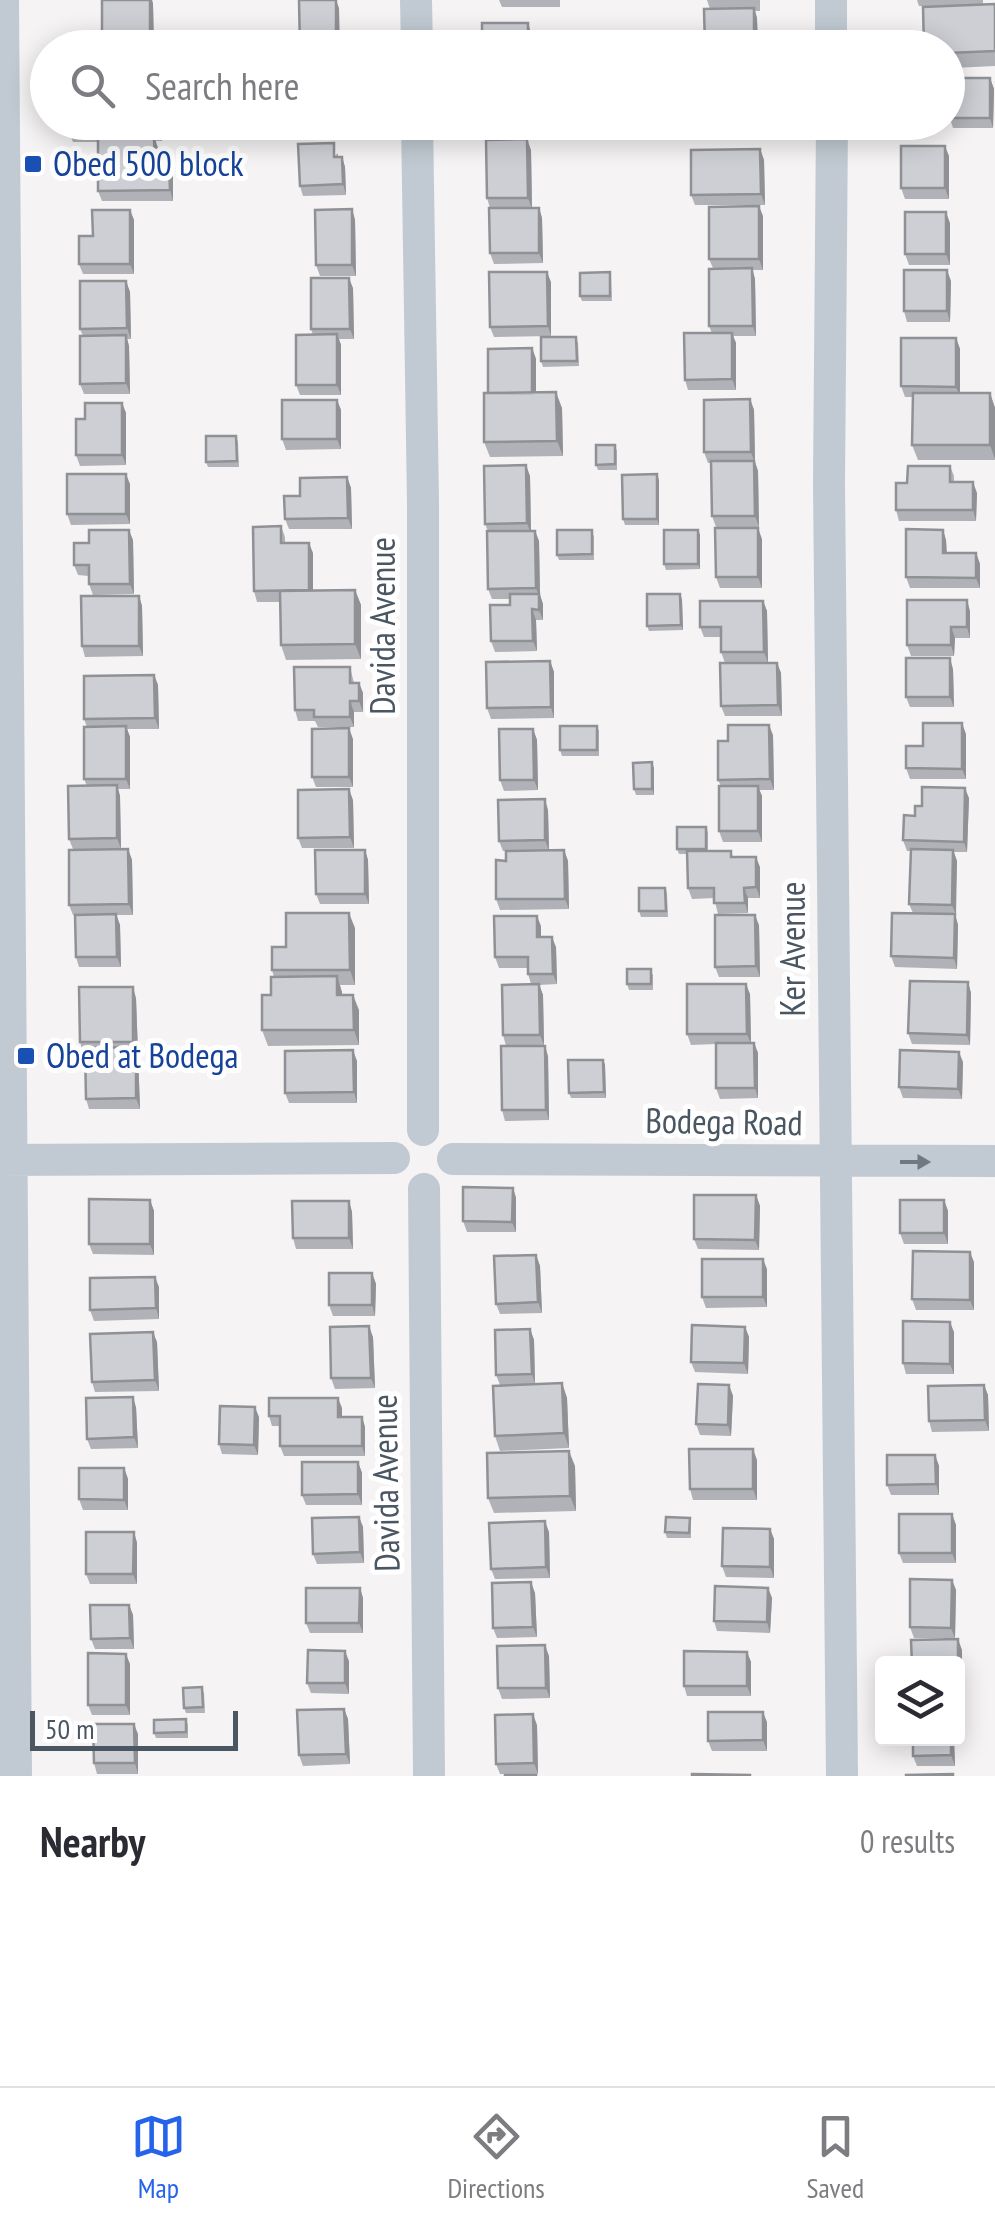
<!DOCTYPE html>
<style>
:root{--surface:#fff;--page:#f7f7f7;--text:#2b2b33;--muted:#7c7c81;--line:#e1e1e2;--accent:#2563eb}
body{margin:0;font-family:"PT Sans Narrow",sans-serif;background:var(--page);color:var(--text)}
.controls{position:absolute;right:30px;bottom:30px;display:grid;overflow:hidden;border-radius:10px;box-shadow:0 5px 25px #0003}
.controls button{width:90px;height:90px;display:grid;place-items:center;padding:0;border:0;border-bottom:2px solid var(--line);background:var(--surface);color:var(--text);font:50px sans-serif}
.scale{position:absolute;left:30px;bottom:25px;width:208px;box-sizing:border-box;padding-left:10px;border:5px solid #4a5661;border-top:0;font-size:28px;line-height:35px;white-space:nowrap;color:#4a5661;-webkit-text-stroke:8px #fff;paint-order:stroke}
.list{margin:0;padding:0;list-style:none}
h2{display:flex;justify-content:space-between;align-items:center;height:130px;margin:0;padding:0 40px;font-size:42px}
h2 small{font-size:32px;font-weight:400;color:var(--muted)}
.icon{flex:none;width:55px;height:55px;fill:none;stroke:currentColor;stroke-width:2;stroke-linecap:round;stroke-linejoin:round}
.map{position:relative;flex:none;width:995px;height:1776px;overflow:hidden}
.search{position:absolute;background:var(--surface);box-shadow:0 5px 25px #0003;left:30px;right:30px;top:30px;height:110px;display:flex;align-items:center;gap:25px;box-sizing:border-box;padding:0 35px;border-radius:55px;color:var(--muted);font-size:38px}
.sheet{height:310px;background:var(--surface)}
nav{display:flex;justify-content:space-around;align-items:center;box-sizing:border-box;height:140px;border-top:2px solid var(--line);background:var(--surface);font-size:28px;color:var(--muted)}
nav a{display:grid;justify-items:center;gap:5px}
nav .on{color:var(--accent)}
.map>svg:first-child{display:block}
</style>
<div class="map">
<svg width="995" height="1776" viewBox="0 0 995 1776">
<rect width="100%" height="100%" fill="#f5f3f3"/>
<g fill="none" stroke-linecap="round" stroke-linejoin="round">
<path stroke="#c1cad2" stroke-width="32" d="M3,0l13,1776
M416,0l1,48
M831,0v48
M417,122l6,380v628
M832,122l-3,361 13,1293
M453,1159l542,2
M0,1160l394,-2
M424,1189l5,587"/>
</g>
<path fill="#b0b2b7" d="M102,0h50l1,4 1,44h-36l-1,-6 -11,1 -4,-11z
M499,0h61v7h-58z
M707,0h53v11h-5l2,7 1,30h-53l5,-39z
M917,0h66v4h12v62l-42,2 4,10h33l4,11 -1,39h-40l-4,-13h-1v-67l-19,-42h-10z
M162,122v19h-6l2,7v17h11l4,11v25h-71l-4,-10v-49h-25l-6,-15z
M353,122v12l-53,-1 -4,-10z
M485,122h50v12l-46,1z
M700,122h59v10l-55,1z
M760,149l4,11 1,45h-70l-4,-10z
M531,150l1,58h7l3,10 1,45 -49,1 -4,-11v-45l-3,-10z
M338,153v4h4l3,10 1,28 -43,1 -3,-10z
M949,156v43h-44l-4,-11z
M352,209l3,11 1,56h-36l-4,-11z
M130,210l4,10v54h-51l-4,-10 14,-28z
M763,216v54h-11l3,9 1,57h-23l3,7v47h-48l-3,-10 27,-47 -3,-7 4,-58 -4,-9z
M950,223v42h-41l-4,-11z
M611,278l1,23h-30l-2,-5z
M126,281l4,11 1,47h-4l2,7 1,48h-46l-4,-10 3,-48 -3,-7z
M951,281l-1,41h-43l-3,-11z
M551,282v54l-57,1 -4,-10z
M353,288l1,51h-15l2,6v50h-41l-4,-10 17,-50 -2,-6z
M956,338l4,11v44h30l5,15v52h-77l-6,-15v-48h-7l-4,-11z
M578,342l1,24 -36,1 -2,-6z
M532,348l4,11v34l26,15 1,48 -73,1 -6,-15 4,-49z
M750,399l4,11 1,52 3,9 1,56h-43l-4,-11 -1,-53h-3l-4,-11z
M337,400l4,10v39l-55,1 -4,-11z
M122,403l4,10v52l-46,1 -4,-11 9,-36z
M236,436l2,6 1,25h-31l-2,-5z
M615,445l2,6v19h-19l-2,-5z
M950,466l4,10v6l23,11 -1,28h-77l-3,-11 11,-27z
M530,476l1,55h4l4,10 1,54 3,9v16h-7l1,31 -42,1 -4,-11 19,-36v-6h-18l-4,-10v-58l-3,-7z
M347,477l4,11 1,41h-63l-4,-10 15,-23z
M659,480v45h-34l-2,-6z
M130,484v40l-59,1 -4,-11z
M281,526l4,11v6l28,10v37h42l6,15v54l-75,1 -5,-15 -1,-43h-23l-3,-11z
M698,530l2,5v34l-34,1 -2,-6z
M943,530l3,10 1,13h29l4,11v24h-70l-4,-11z
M594,535v25h-35l-2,-5z
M762,539v49h-42l-4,-11z
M133,540l1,54 -41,1 -4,-11v-8l-11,-1 -4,-10z
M680,594l2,6 1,30 -34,1 -2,-5z
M139,596l3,10 1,50 -58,1 -3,-11z
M763,601l4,10 1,52h-43l-4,-11v-15h-17l-4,-10z
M970,611v27h-15l-1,18h-43l-4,-11z
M550,661l4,11v46l-63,1 -4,-11z
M777,663l4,10 1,43h-57l-4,-10z
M350,667l4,16h5l4,10v19h-9v15h-36l-3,-6h-17l-3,-11z
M953,669l1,38h-44l-4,-10z
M154,675l4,10 1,44h-32l3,8v52h-12l2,7 1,53h-48l-4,-10 18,-53 -3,-7 3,-52 -3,-8z
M597,726l2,5v25h-37l-2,-6z
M533,729l4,11 1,50 -34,1 -4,-11z
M966,734v45h-56l-4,-11 17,-22z
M773,735l1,55h-15l3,6v46h-39l-4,-11 2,-45 -3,-6 10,-39z
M353,739v48h-37l-4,-10z
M654,768v27h-18l-2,-6z
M969,798l-2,54h-13l3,9 -2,54 3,10 -1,44 -62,-2 -4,-11 22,-43 -4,-9 2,-53h-4l-4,-11 12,-24 7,-10z
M353,800l1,48h-52l-4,-10z
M548,810l1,40h15l4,11 1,48 -69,1 -4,-11 10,-38v-10h-3l-4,-10z
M706,827l2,5v19h23l2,6 27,10v31h-12v15l-30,1 -4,-16 -22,1 -4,-11 -1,-34h-8l-2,-5z
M128,849l4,11 1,55h-17l4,10 1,42h-42l-3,-10 -1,-42h-2l-4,-10z
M365,850l3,10 1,44h-49l-4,-10z
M665,888l2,5 1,24h-27l-2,-6z
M759,925l1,52h-41l-4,-10z
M541,926v11l15,10 1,37 -18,1 4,10 1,50 -38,1 -3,-11 28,-51 -3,-10v-6h-29l-4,-11z
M355,928v57h-15l2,10 17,15v35l-91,1 -6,-16 12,-53 -2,-7 14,-23z
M653,974v16h-24l-2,-6z
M968,982l3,11 -1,52 -58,-1 -4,-11z
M750,994l1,49h3l4,10v45l-38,1 -4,-11v-44l-25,1 -4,-11z
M136,998l4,111h-51l-3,-10 -1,-46h-2l-3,-11z
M548,1056l1,64 -44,1 -3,-11z
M603,1060l2,5 1,33h-35l-2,-5z
M357,1061v42h-68l-4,-10z
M963,1062l-1,37 -59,-1 -4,-11z
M513,1188l3,10v34h-49l-4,-11z
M756,1195l4,11 -1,44 -61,-1 -4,-10z
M150,1200l4,11v44l-61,-1 -4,-10z
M944,1200l4,11v33h-44l-4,-11z
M349,1201l3,11 1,37h-57l-3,-11z
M536,1255l4,11 2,47 -42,1 -4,-10z
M974,1262v48h-58l-4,-11z
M767,1269v38l-61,1 -4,-11z
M372,1273l4,11 -1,32h-42l-4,-11z
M159,1287v32l-65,2 -4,-11z
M745,1327l4,10 -1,37 -53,-2 -4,-10z
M530,1329l4,11 1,44 27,-1 5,15 2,50 -69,3 -5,-15 5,-51 -4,-10z
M954,1332v42h-48l-3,-11z
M373,1337l2,51 -40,1 -4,-11z
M157,1342l2,49 -64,1 -3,-10z
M729,1385l4,11 -2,40 -31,-1 -4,-11z
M984,1385l4,10 1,36 -57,1 -3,-11z
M136,1407l2,41 -47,1 -4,-10z
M342,1408v9h20l3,10v29h-81l-4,-10v-20h-8l-3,-10z
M259,1417l-1,38 -36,-1 -3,-10z
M935,1455l4,11v29h-48l-4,-10z
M757,1460v40h-64l-3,-11z
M358,1462l4,11v32h-56l-4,-10z
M575,1466l1,45 -82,2 -6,-15z
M124,1468l4,11v31h-45l-4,-11z
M952,1514l4,11v38h-53l-4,-10z
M359,1517l4,10 1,36 -47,1 -4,-10z
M691,1523v15h-24l-2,-6z
M770,1529l4,10v39l-48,-1 -4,-11z
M134,1532l3,11v41h-47l-4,-10z
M549,1532l1,46 -55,1 -4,-10z
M952,1580l4,10 -1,48h-41l-4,-11z
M360,1588l3,10v35h-53l-4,-10z
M768,1588l4,10 -2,35 -53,-2 -3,-10z
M535,1593l2,44 -40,1 -4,-10z
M129,1605l4,10 1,34h-39l-4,-10z
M747,1652l4,10v34h-64l-3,-10z
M549,1656l1,42 -48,1 -4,-11z
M349,1661v33l-38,-1 -4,-10z
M130,1664v51h-38l-4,-10z
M204,1692l1,21h-19l-2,-5z
M344,1709l4,10 2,45 -47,2 -4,-11z
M186,1719l2,6v13h-32l-2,-5z
M767,1722v29h-55l-4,-10z
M537,1725l1,49h-38l-4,-10z
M138,1734v40h-41l-3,-11z
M954,1738l1,28h-38l-4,-10z"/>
<path fill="#909195" d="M150,0h2l1,4 1,44h-4z
M336,0l3,8 1,40h-4z
M754,8l3,10 1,30h-4z
M528,23l3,10 1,15h-4z
M990,78l4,11 -1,39 -3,-10z
M156,122h6v19l-6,-15z
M154,138l4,10 1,28 -4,-11z
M527,139l4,11 1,59 -4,-11z
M945,146l4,10v43l-4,-11z
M760,149l4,11 1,45 -4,-11z
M342,157l3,10 1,28 -3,-11z
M169,165l4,11v25l-3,-11z
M759,206l4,10v54l-4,-11z
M539,208l3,10 1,45 -4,-10z
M352,209l3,11 1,56 -4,-11z
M130,210l4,10v54l-4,-10z
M946,212l4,11v42l-4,-11z
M752,268l3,11 1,57 -3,-10z
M947,270l4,11 -1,41 -3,-11z
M547,272l4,10v54l-3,-10z
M349,278l4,10 1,51 -4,-10z
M126,281l4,11 1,47 -4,-11z
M732,333l4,10v47l-4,-11z
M337,334l4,11v50l-4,-10z
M126,335l3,11 1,48 -4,-11z
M956,338l4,11v48l-4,-10z
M532,348l4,11v44l-4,-10z
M556,392l6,16 1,48 -6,-15z
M990,393l5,15v51l-5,-14z
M750,399l4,11 1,52 3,9 1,56 -4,-11 -1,-55 -3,-9z
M337,400l4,10v39l-4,-10z
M122,403l4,10v52l-4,-10z
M526,465l4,11 1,58 -4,-11z
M126,474l4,10v40l-4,-10z
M657,474l2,6v45l-2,-6z
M347,477l4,11 1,41 -4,-11z
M973,482l4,11 -1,28 -3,-11z
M758,528l4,11v49l-4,-11z
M129,530l4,10 1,54 -4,-10z
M698,530l2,5v34l-2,-5z
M943,530l3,10 1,23 -4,-10z
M535,531l4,10 1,54 3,9v16l-4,-10v-13l-3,-9z
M309,543l4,10v48l-4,-10z
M976,553l4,11v24l-4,-10z
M355,590l6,15v54l-6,-15z
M680,594l2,6 1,30 -2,-5z
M139,596l3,10 1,50 -4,-10z
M967,600l3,11v27l-3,-11z
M763,601l4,10 1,52 -4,-11z
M532,609l4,11 1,31 -4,-10z
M951,627l4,11 -1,18 -3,-11z
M950,658l3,11 1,38 -4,-10z
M550,661l4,11v46l-3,-11z
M777,663l4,10 1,43 -4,-11z
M154,675l4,10 1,44 -4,-11z
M359,683l4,10v19l-4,-11z
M350,701l4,11v15l-4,-10z
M962,723l4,11v45l-4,-10z
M769,725l4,10 1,55 -4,-11z
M126,726l4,11v52l-4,-10z
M349,728l4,11v48l-4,-10z
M533,729l4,11 1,50 -4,-10z
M652,762l2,6v27l-2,-6z
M117,785l3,11 1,53 -4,-11z
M758,786l4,10v46l-4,-11z
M965,788l4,10 -2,54 -3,-10z
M349,789l4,11 1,48 -4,-11z
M545,799l3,11 1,41 -4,-11z
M128,849l4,11 1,55 -4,-11z
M365,850l3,10 1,44 -4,-10z
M564,850l4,11 1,48 -4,-10z
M953,850l4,11 -1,54 -4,-10z
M756,857l4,10v31l-4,-11z
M744,888l4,10v15l-3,-10z
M349,913l6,15v57l-5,-15z
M116,914l4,11 1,42 -4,-10z
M955,914l3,11 -1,44 -3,-11z
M755,915l4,10 1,52 -4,-11z
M537,916l4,10v22l-4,-11z
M552,937l4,10 1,37 -4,-10z
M337,976l5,16 1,18 -6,-15z
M968,982l3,11 -1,52 -3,-10z
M539,984l4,11 1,50 -4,-10z
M746,984l4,10 1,50 -4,-10z
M133,987l3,11 4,111 -4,-11z
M353,995l6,15v35l-5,-15z
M754,1043l4,10v45l-3,-10z
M545,1046l3,10 1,64 -3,-10z
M353,1050l4,11v42l-3,-11z
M959,1052l4,10 -1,37 -4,-10z
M603,1060l2,5 1,33 -2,-6z
M513,1188l3,10v34l-4,-10z
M756,1195l4,11 -1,44 -4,-10z
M150,1200l4,11v44l-4,-11z
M944,1200l4,11v33l-4,-11z
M349,1201l3,11 1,37 -4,-11z
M970,1252l4,10v48l-4,-10z
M536,1255l4,11 2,47 -4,-11z
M763,1259l4,10v38l-4,-10z
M372,1273l4,11 -1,32 -3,-11z
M155,1277l4,10v32l-3,-11z
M950,1322l4,10v42l-4,-10z
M369,1326l4,11 2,51 -4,-10z
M745,1327l4,10 -1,37 -4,-11z
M530,1329l4,11 1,44 -3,-10z
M153,1332l4,10 2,49 -4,-11z
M562,1383l5,15 2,50 -5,-15z
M729,1385l4,11 -2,40 -3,-11z
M984,1385l4,10 1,36 -4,-11z
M133,1397l3,10 2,41 -4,-11z
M338,1398l4,10v19l-4,-10z
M255,1407l4,10 -1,38 -4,-10z
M362,1417l3,10v29l-3,-10z
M753,1449l4,11v40l-4,-11z
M569,1451l6,15 1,45 -6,-15z
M935,1455l4,11v29l-3,-11z
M358,1462l4,11v32l-4,-11z
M124,1468l4,11v31l-4,-10z
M952,1514l4,11v38l-4,-10z
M359,1517l4,10 1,36 -4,-11z
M545,1521l4,11 1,46 -4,-11z
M770,1529l4,10v39l-4,-11z
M134,1532l3,11v41l-4,-10z
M952,1580l4,10 -1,48 -4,-10z
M531,1582l4,11 2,44 -4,-10z
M360,1588l3,10v35l-4,-10z
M768,1588l4,10 -2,35 -3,-11z
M129,1605l4,10 1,34 -4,-11z
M958,1639l4,11v43l-4,-10z
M545,1645l4,11 1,42 -4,-10z
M345,1651l4,10v33l-4,-11z
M747,1652l4,10v34l-4,-10z
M126,1654l4,10v51l-4,-10z
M344,1709l4,10 2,45 -4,-10z
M763,1712l4,10v29l-4,-11z
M533,1714l4,11 1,49 -4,-11z
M134,1724l4,10v40l-3,-11z
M951,1738h3l1,28 -4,-11z"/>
<path fill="#cdcfd5" stroke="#909195" stroke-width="2.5" d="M102,0h48v48h-32l-1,-16h-15z
M299,0h37v48h-36z
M995,4v47l-47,2v-5h-24l-1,-41z
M754,8v40h-49l-1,-39z
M482,23h46v25h-46z
M948,67h5v11h37v40h-41z
M67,122h89v4l-89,1z
M485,122h46v2h-46z
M98,138h56l1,27h14l1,25 -72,1z
M527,139l1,59h-41l-1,-58z
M334,143v14h8l1,27 -43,2 -2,-42z
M901,146h44v42h-44z
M760,149l1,45 -70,1v-45z
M759,206v53h-50v-52z
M489,208h50v45h-49z
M352,209v56h-36l-1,-55z
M92,210h38v54h-51v-28h14z
M905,212h41v42h-41z
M752,268l1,58h-44v-57z
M904,270h43v41h-43z
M489,272h58l1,54 -58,1z
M610,272v24h-30v-23z
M311,278h38l1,51h-39z
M80,281h46l1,47 -47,1z
M684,333h48v46l-47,1z
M337,334v51h-41v-50z
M126,335v48l-46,1v-48z
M541,337h35l1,24h-36z
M901,338h55v49l-55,-1z
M532,348v45h-44v-44z
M556,392l1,49 -73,1v-49z
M913,393h77v52h-78z
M750,399l1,53h-47v-52z
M282,400h55v39h-55z
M85,403h37v52h-46v-36h9z
M206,436h30l1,25 -31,1z
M596,445h19v19l-19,1z
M711,461h43l1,55h-43z
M526,465l1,58 -42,1 -1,-58z
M908,466h42v16h23v28h-77v-27h11z
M67,474h59v40h-59z
M657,474v45h-34l-1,-44z
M347,477l1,41 -63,1 -1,-23h16v-18z
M281,526v17h28v47l-55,1 -1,-64z
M715,528h43v49h-42z
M906,529l37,1v23h33v25l-70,-1z
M89,530h40l1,54h-41v-19h-15v-22h15z
M557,530h35v24l-35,1z
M664,530h34v34h-34z
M487,531h48l1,57 -48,1z
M355,590v54l-74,1 -1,-54z
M510,594h29v16l-7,-1 1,32h-42l-1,-36h20z
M647,594h33l1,31 -34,1z
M81,596h58v50h-57z
M907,600h60v27h-16v18h-44z
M700,601h63l1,51h-43v-25h-21z
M906,658h44v39h-44z
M550,661l1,46 -64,1 -1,-46z
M720,663h57l1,42 -57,1z
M294,667h56v16h9v18h-9v16h-36v-7h-19z
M154,675l1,43 -71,1v-43z
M923,723h39v46l-56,-1v-22h17z
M728,725h41l1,54 -52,1v-39h10z
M126,726v53h-42v-52z
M560,726h37v24h-37z
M349,728v49h-37v-48z
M499,729h34l1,51h-34z
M652,762v27h-18l-1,-26z
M117,785v53l-48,1 -1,-53z
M719,786h39v45h-39z
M922,787l43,1 -1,54 -61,-2 1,-25 11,1v-10h7z
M349,789l1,48 -52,1v-48z
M545,799v41l-46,1 -1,-41z
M677,827h29v22h-29z
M128,849l1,55 -60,1v-55z
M911,849l42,1 -1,55 -43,-1z
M315,850h50v44h-49z
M564,850l1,49h-69v-39l10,1v-10z
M687,851h44v6h25v30l-12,1 1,15h-31v-15h-26z
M639,888h26l1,23h-27z
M286,913h63l1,57h-78v-23h14z
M892,913l63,1 -1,44 -63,-2z
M116,914l1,43h-41l-1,-42z
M715,915h40l1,51 -41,1z
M494,916h43v21h15l1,37h-25v-17h-33z
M627,969h24v15h-24z
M337,976v19h16l1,35h-92v-35h9v-18z
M910,981l58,1 -1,53 -59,-2z
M539,984l1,51h-37l-1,-50z
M687,984h59l1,50h-60z
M79,987h54v55h-53z
M716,1043h38l1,45h-39z
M501,1046h44l1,64h-44z
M136,1047v51l-50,1 -1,-51z
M353,1050l1,42 -69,1v-42z
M900,1050l59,2 -1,37 -59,-2z
M568,1060h35l1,32 -35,1z
M463,1187l50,1 -1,34 -49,-1z
M694,1195h62l-1,45 -61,-1z
M89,1199l61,1v44h-61z
M900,1200h44v33h-44z
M292,1201h57v37h-56z
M913,1251l57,1v48l-58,-1z
M536,1255l2,47 -42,2 -2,-48z
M702,1259h61v38h-61z
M329,1273h43v32h-43z
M155,1277l1,31 -66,2v-32z
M903,1321l47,1v42l-47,-1z
M692,1325l53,2 -1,36 -53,-1z
M369,1326l2,52h-40l-1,-51z
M530,1329l2,45 -36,1 -1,-45z
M153,1332l2,48 -63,2 -2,-48z
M562,1383l2,50 -69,3 -2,-50z
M698,1384l31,1 -1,40 -32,-1z
M984,1385l1,35 -56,1 -1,-35z
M133,1397l1,40 -47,2 -1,-41z
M269,1398h69v19h24v29h-82v-30h-11z
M220,1406l35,1 -1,38 -35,-1z
M689,1449h64v40h-63z
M569,1451l1,45 -82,2 -1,-45z
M887,1455h48l1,29 -49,1z
M302,1462h56v32l-56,1z
M79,1468h45v32l-45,-1z
M899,1514h53v39h-53z
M359,1517l1,35 -47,2 -1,-36z
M666,1517l24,1 -1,15 -24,-1z
M545,1521l1,46 -55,2 -2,-46z
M723,1528l47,1v38l-48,-1z
M86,1532h48l-1,42h-47z
M910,1579l42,1 -1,48 -41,-1z
M531,1582l2,45 -40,1 -1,-45z
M715,1586l53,2 -1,34 -53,-1z
M306,1588h54l-1,35h-53z
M90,1605h39l1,33 -39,1z
M958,1639v44v-19h-46l-1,-24z
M545,1645l1,43h-48l-1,-42z
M308,1650l37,1v32h-38z
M684,1651l63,1v34h-63z
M88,1653l38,1v51h-38z
M202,1687l1,20 -19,1 -1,-20z
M344,1709l2,45 -47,1 -2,-45z
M708,1712h55v28l-55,1z
M533,1714l1,49 -38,1 -1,-49z
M186,1719v13l-32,1v-13z
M93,1724h41l1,39h-41z
M913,1738h38v17l-38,1z
M692,1774l58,1v1h-58z
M953,1774v2h-47v-1z
M505,1775h31v1h-31z"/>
<defs><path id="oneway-solid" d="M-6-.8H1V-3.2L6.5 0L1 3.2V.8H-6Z" transform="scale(2.5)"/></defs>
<use fill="#6e7983" href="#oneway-solid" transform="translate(915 1162)"/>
<g fill="#1a4fb4" stroke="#fff" stroke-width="4">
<rect x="23" y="154" width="20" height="20" rx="5"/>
<rect x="16" y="1046" width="20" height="20" rx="5"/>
</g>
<g text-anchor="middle" stroke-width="10" stroke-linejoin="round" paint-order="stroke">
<g font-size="35" fill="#164399" stroke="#fff" text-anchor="start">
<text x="53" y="176">Obed 500 block</text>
<text x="46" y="1068">Obed at Bodega</text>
</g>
<g font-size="35" fill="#4a5661" stroke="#fff">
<text transform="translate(383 626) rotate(-90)" y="12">Davida Avenue</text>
<text transform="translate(793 949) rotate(-90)" y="12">Ker Avenue</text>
<text transform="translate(724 1122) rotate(1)" y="12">Bodega Road</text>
<text transform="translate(386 1483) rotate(-91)" y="12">Davida Avenue</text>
</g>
</g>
</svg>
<div class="controls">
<button><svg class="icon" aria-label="layers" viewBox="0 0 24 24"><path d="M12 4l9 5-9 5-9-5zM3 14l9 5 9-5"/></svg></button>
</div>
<div class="scale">50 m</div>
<div class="search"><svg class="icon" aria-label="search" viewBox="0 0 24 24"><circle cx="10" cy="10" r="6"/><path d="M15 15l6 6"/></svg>Search here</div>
</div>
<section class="sheet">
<h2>Nearby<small>0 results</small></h2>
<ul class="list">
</ul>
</section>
<nav>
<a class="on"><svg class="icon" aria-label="map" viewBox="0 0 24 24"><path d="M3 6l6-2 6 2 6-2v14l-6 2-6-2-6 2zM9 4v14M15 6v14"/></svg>Map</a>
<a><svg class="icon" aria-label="directions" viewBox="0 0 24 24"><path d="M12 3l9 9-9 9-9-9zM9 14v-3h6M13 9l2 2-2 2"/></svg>Directions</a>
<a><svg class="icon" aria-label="saved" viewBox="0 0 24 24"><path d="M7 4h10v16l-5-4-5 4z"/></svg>Saved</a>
</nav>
